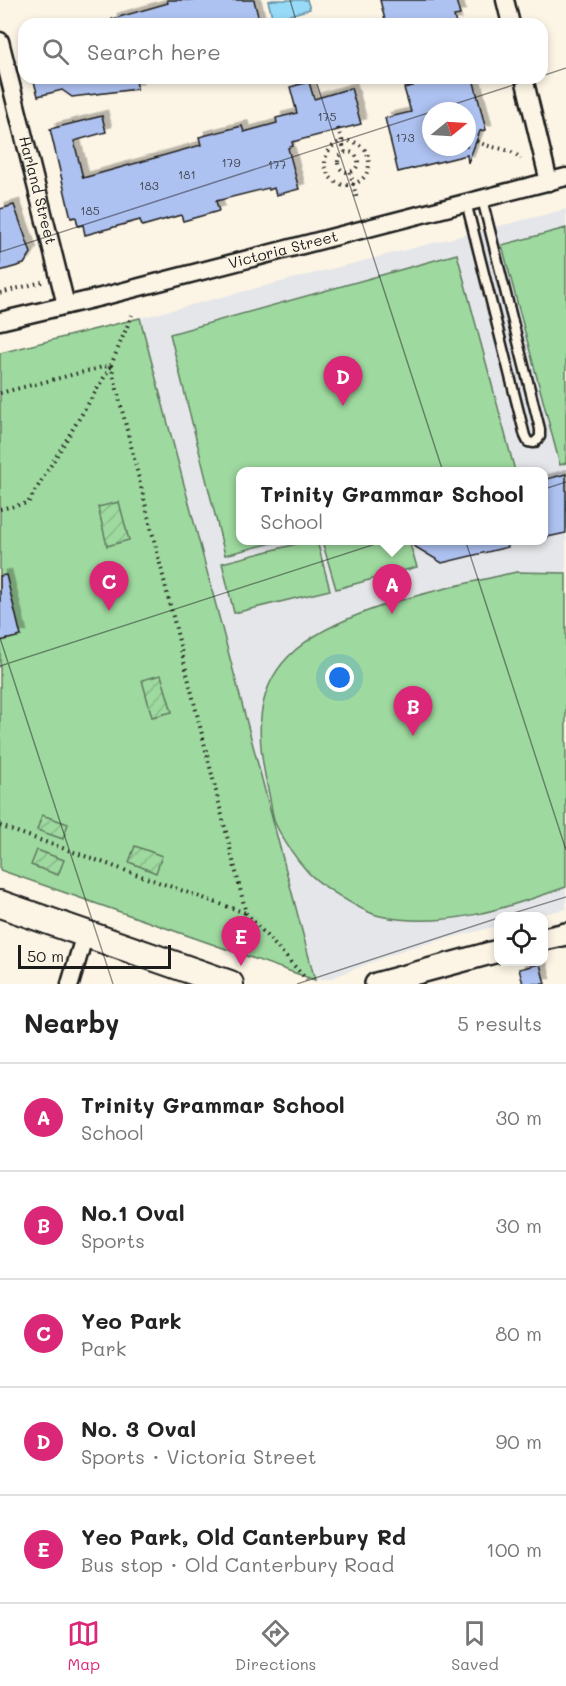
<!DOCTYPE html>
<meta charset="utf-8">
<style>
:root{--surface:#fff;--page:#f2f2f2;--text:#222;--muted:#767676;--line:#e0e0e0;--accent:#db2777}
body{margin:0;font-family:Mali,sans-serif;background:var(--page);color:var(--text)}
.controls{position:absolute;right:18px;bottom:18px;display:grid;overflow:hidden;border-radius:12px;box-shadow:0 3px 9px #0003}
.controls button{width:54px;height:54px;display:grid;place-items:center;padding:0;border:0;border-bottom:2px solid var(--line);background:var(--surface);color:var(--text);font:30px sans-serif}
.compass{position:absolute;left:422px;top:102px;width:54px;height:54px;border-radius:50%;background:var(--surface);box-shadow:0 3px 9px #0003;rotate:72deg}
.scale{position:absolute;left:18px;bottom:15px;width:153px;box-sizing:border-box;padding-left:6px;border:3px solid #1c1c1c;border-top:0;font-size:16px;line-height:21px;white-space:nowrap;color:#1c1c1c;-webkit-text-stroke:4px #fcf5e5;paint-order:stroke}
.you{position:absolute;left:340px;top:678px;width:21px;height:21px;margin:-15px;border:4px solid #fff;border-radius:50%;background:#1a73e8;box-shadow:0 0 0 9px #1a73e833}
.badge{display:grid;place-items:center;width:39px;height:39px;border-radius:50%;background:var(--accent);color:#fff;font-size:20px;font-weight:700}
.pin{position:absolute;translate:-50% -50px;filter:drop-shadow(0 2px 3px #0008)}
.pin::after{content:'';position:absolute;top:32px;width:21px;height:18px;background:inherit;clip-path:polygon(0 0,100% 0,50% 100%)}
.popup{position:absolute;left:236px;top:467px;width:312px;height:78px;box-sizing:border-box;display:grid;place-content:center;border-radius:12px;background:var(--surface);filter:drop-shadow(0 2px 4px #0005);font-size:20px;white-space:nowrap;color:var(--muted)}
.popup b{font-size:22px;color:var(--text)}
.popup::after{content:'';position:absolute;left:50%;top:100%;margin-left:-12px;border:12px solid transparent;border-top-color:var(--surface)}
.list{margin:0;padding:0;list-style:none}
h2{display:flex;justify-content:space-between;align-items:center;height:78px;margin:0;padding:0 24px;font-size:26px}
h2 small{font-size:20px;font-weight:400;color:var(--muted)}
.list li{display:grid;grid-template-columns:39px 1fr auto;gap:18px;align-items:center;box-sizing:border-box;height:108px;padding:0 24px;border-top:2px solid var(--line)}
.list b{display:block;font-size:22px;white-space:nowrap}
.list p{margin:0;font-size:20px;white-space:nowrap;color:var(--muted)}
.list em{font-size:20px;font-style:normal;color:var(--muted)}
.icon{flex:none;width:33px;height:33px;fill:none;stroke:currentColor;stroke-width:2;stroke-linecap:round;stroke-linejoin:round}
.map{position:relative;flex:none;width:566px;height:984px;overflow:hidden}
.search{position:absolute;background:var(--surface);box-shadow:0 3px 9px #0003;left:18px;right:18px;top:18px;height:66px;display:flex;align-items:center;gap:15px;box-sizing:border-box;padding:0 21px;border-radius:18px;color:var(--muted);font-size:22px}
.sheet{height:618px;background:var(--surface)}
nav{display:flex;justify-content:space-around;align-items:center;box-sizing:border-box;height:84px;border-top:2px solid var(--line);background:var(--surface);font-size:16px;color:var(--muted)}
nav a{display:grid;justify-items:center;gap:3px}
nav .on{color:var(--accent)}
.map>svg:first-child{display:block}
</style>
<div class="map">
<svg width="566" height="984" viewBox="0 0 566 984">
<defs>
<pattern id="garden-furrows" width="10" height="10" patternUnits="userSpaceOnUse" patternTransform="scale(1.5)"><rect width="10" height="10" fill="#9ed99f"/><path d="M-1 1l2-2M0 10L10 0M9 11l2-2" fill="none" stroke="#88ba88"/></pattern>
<filter id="shadow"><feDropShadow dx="5.5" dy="-5.5" stdDeviation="0" flood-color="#0004"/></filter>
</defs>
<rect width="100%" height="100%" fill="#fcf5e5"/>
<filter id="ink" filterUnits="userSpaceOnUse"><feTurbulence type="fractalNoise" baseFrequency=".0167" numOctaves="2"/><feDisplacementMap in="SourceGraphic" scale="12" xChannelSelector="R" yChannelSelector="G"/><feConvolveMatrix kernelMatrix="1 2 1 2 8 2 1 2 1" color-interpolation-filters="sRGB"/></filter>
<g filter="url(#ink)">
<path fill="#e5e6e9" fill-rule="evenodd" d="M566,209v700l-31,7h-37v10l-92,23 -77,30 -14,1 -175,-662zM240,472h304v68h-304z"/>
<path fill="#9ed99f" stroke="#5d7a5e" stroke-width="1.5" d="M566,228v235l-6,2 -58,-220z
M457,254l58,217 -275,1v68l40,1 -55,14 -55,-221z
M140,318l175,662 -315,-110v-517z
M308,541h9l13,49 -96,23 -12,-50z
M322,541h87l8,26 -81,22z
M516,572l50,1v314c-59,21 -123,43 -186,29 -18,-4 -62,-32 -73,-45 -11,-12 -24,-31 -31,-46 -4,-9 -5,-21 -7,-31 -11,-47 -18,-99 19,-137 47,-49 163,-70 228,-85z"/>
<path fill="url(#garden-furrows)" stroke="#5d7a5e" stroke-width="1.5" d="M119,502l10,38 -22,6 -9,-39z
M161,675l11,37 -20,5 -10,-37z
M42,815l26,9 -5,15 -26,-9z
M135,846l27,10 -6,17 -27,-11z
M37,850l27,10 -6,15 -27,-10z"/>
<path fill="#96daf8" stroke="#658ea0" stroke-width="1.5" d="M273,0h34l3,9 -37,11 -5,-19z"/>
<path fill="#aec2f1" stroke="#1c1c1c" stroke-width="1.5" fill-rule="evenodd" filter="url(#shadow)" d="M167,0h87l6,24h-148v-5l56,-16z
M380,0h76l4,15 -6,1 2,8h-70z
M33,78h103l1,11 -65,8 -10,-7 -24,6z
M411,78h62l13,52 -6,1 -12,32 -1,-8 -69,17 -13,-54 26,-6 -7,-24 9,-2zM431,111h36v36h-36z
M309,82l5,17 37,-11 10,36 -69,18 1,4 -5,2 11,41 -23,6 -2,-7 -5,2 -1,-2 -52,13 3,10 -36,10 -2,-6 -39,11 -2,-6 -55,15 -2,-10 -5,1 -2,-9 -5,1 -21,-89 52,-13 4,16 -32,9 9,37 118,-33 -2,-8 43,-11 2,6 33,-9 -1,-5 21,-5 -7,-26z
M14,205l17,48 -7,11 -24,7v-62z
M566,474v59l-23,5v-58z
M404,540h104v7l-66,16z
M6,575l15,61 -21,5v-65z
M540,964l5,20h-22l-4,-15z"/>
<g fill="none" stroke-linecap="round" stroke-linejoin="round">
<defs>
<path id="service" d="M466,202l59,234 3,6 6,1 6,-6v-8l-58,-230"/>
<g id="minor">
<path d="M505,0l6,24"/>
<path id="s1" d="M0,41l66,264"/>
<path d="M524,78l25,104"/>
<path id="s2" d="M0,321l101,-24 465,-120"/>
<path d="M70,984l15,-50"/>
</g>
<path id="tertiary" d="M544,939l22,-5
M376,984l122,-33"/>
<path id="primary" d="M0,904l230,80"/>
</defs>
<use href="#service" stroke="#1c1c1c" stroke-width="13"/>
<use href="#minor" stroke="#1c1c1c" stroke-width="21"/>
<use href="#tertiary" stroke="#1c1c1c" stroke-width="26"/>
<use href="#primary" stroke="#1c1c1c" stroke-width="30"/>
<path stroke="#1c1c1c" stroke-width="4" stroke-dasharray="1.5 4.5" stroke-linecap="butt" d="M338,128l7,24
M325 163a22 22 0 1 1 44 0a22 22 0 1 1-44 0Z
M477,141c14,9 33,5 44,18
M338 162a10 10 0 1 1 20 0a10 10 0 1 1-20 0Z
M350,172l7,27
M0,293l42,-11
M111,365l135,548 61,67
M0,393l111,-28 21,-50
M0,509l28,-6 83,-137
M0,826l246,87"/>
<use href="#service" stroke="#fcf5e5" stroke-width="8"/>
<use href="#minor" stroke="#fcf5e5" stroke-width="16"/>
<use href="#tertiary" stroke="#fcf5e5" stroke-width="21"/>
<use href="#primary" stroke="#fcf5e5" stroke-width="26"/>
</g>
</g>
<path fill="none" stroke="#1c1c1c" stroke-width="1.5" stroke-opacity="0.45" d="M290,0l7,24M542,76l24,-8M315,78l251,772M433,111l102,-33M0,252l431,-140M0,638l113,346M0,666l566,-184M504,916l62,-19M297,984l201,-66"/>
<g text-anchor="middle" stroke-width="6" stroke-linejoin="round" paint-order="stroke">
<g font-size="12" fill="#404651">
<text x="327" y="121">175</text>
<text x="405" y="142">173</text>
<text x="231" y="167">179</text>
<text x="277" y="169">177</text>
<text x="187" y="179">181</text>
<text x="149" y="190">183</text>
<text x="90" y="215">185</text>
</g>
<g font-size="15" fill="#1c1c1c" stroke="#fcf5e5">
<text dy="5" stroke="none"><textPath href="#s1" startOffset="154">Harland Street</textPath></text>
<text dy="5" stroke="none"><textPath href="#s2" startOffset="292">Victoria Street</textPath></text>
</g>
</g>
</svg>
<div class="controls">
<button><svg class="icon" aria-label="locate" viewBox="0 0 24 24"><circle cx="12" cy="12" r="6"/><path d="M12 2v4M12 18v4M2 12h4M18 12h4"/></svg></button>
</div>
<svg class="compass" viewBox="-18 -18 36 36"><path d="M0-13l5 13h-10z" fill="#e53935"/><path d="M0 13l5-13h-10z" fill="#767676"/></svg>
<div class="scale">50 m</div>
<div class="you"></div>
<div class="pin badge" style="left:392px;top:614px">A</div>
<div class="popup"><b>Trinity Grammar School</b>School</div>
<div class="pin badge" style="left:413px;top:736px">B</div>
<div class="pin badge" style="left:109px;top:611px">C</div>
<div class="pin badge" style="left:343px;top:406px">D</div>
<div class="pin badge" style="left:241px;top:966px">E</div>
<div class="search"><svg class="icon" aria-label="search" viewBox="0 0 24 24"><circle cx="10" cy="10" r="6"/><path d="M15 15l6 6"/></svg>Search here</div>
</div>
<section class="sheet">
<h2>Nearby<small>5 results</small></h2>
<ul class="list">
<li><span class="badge">A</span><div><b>Trinity Grammar School</b><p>School</p></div><em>30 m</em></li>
<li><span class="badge">B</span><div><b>No.1 Oval</b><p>Sports</p></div><em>30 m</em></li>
<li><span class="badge">C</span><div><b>Yeo Park</b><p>Park</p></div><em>80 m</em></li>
<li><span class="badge">D</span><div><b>No. 3 Oval</b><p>Sports · Victoria Street</p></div><em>90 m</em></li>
<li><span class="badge">E</span><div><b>Yeo Park, Old Canterbury Rd</b><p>Bus stop · Old Canterbury Road</p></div><em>100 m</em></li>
</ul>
</section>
<nav>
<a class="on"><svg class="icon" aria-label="map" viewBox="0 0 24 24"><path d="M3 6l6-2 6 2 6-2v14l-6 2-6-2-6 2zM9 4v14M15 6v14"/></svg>Map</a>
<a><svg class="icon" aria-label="directions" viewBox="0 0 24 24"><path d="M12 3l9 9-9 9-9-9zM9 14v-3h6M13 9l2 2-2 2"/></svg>Directions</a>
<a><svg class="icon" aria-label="saved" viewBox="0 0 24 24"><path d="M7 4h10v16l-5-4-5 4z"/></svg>Saved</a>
</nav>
